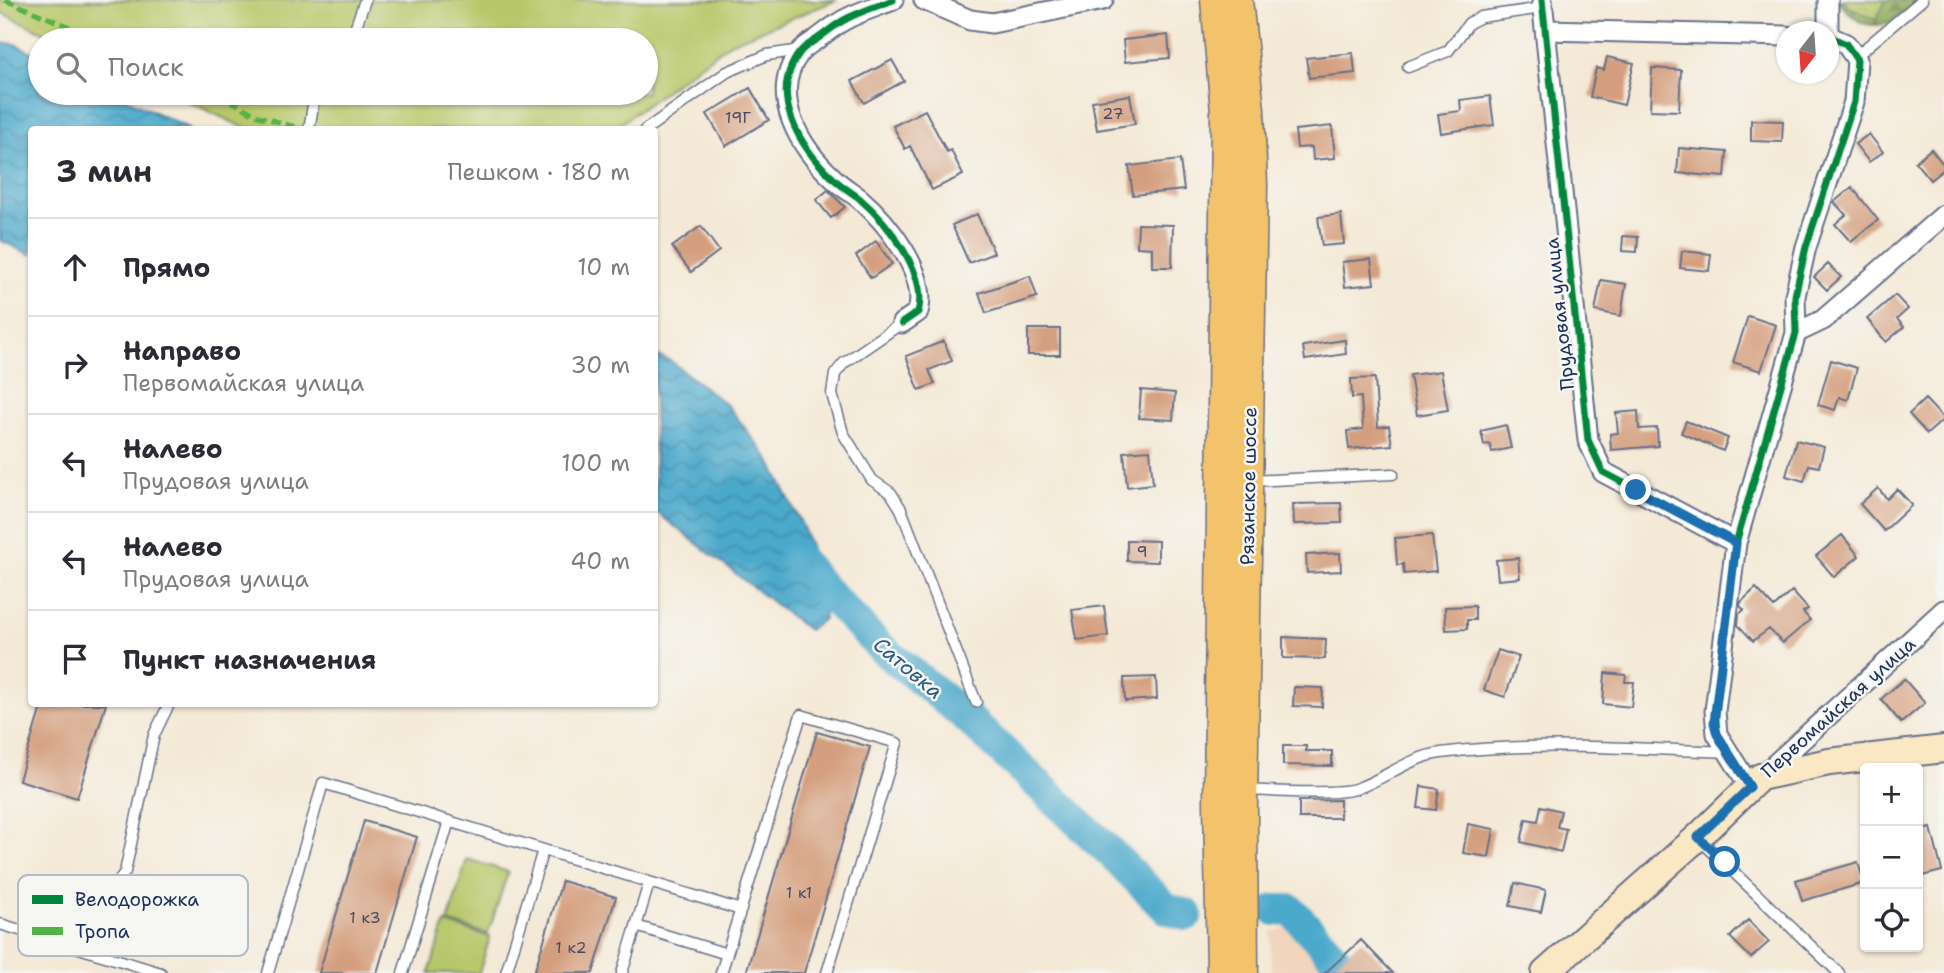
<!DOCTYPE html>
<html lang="ru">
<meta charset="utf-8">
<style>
:root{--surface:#fff;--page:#f7f7f7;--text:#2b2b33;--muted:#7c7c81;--line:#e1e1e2}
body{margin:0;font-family:"Shantell Sans",sans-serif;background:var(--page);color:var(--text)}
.controls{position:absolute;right:21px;bottom:21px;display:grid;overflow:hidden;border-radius:7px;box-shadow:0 2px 5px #0004}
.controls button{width:63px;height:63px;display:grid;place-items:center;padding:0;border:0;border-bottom:2px solid var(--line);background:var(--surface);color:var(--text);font:35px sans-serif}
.compass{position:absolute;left:1776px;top:21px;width:63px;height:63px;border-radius:50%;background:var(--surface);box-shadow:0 2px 5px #0004;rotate:197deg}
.stop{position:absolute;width:21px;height:21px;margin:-16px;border:5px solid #1f6fb2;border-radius:50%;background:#fff}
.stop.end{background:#1f6fb2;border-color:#fff;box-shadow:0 2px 7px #0008}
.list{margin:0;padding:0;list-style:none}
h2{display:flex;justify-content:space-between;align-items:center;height:91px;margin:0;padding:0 28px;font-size:30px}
h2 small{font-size:23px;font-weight:400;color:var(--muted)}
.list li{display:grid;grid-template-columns:46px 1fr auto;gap:21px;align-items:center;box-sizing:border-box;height:98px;padding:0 28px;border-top:2px solid var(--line)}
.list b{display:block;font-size:26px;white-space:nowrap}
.list p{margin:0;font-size:23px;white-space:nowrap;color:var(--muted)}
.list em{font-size:23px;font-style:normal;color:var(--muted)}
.icon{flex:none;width:38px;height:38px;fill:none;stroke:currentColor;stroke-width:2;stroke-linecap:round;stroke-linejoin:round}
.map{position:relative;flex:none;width:1944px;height:973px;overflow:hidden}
.search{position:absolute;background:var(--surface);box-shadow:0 2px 5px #0004;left:28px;top:28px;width:630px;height:77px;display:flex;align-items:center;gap:18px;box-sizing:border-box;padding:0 24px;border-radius:38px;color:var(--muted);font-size:26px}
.panel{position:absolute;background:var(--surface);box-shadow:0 2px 5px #0004;left:28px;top:126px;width:630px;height:581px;border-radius:7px}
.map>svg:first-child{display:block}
</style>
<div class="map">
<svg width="1944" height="973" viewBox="0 0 1944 973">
<defs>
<pattern id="forest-firs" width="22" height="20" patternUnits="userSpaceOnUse" patternTransform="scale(1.75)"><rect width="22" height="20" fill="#92ac5d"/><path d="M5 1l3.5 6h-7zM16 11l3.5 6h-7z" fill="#768c50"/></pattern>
<pattern id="park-crowns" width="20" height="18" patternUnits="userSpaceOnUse" patternTransform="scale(1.75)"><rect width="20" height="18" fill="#b8c769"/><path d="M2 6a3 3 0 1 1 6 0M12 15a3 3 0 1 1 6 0" fill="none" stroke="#9eab5d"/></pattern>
<pattern id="water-waves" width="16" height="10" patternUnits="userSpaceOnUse" patternTransform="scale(1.75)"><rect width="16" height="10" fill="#4ca9cb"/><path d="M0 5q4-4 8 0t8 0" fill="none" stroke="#3e8aa8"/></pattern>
</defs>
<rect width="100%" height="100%" fill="#f6f6f2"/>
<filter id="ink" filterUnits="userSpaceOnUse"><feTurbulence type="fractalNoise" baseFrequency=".0143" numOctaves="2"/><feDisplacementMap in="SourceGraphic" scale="14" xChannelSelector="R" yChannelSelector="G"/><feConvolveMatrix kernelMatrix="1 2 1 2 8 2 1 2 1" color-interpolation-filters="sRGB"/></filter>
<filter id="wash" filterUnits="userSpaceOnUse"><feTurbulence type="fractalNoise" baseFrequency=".00686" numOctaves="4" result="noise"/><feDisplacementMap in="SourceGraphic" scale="28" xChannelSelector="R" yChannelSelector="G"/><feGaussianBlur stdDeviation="1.57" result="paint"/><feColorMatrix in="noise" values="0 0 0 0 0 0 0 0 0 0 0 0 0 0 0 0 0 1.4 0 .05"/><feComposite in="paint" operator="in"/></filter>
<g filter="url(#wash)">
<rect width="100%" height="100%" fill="#f4e9d6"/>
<path fill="#f1d5bd" d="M1292,926l45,47h-66v-41z"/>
<path fill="#b8c769" stroke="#6a7b64" stroke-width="2" d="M0,0h837l-107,43 -118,87 -365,-1 -77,-36h476v-53h-586l-60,-28z
M467,859l41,13 -20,62 -40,-12z
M445,923l45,14 -11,36h-50z"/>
<path fill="url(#forest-firs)" stroke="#566e5e" stroke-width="2" d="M1836,0h83c-16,14 -33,31 -56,23 -10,-4 -19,-16 -27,-23z"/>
<path fill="url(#park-crowns)" stroke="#6a7b64" stroke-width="2" d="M1846,0h40l-10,20 -32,-16z"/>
<path fill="url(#water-waves)" stroke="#346c94" stroke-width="2" d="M13,43l27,13v37h75l75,36 -158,1 -1,125 -31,-15v-196z
M654,354l17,7 57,45 41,53 33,66 18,48 4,46 -16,11 -153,-119z"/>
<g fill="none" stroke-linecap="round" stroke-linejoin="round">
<path stroke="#4ca9cb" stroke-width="32" d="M794,553l27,33 59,61 84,68 145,136 57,57 21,7
M1275,910h16l58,63"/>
</g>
<g id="blocks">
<path fill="#d49f7e" d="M1168,35l2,23 -45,4 -2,-22z
M1353,53l2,20 -46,5 -3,-20z
M1607,57l27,6 -10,42 -34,-8 6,-29 8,2z
M892,60l12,21 -40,22 -12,-22z
M1652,68l29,2 -2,41 -29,-1z
M750,88l19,32 -43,26 -19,-32z
M1130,95l5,29 -38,6 -5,-29z
M1490,96l4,29 -53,8 -3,-19 23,-3 -1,-11z
M925,110l22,42 4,-2 12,25 -31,15 -22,-44 -5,3 -12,-23z
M1751,120l32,1 -1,21 -31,-1z
M1332,126l3,32 -22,2 -1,-13 -15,1 -2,-18z
M1869,134l14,18 -14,10 -14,-18z
M1679,148l48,4 -2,25 -48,-4z
M1931,149l13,16v4l-14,11 -15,-18z
M1180,160l4,30 -51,5 -4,-29z
M1852,187l26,33 -27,22 -16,-18 11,-9 -12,-13z
M828,190l17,17 -14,11 -15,-18z
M977,214l17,39 -25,10 -17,-38z
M1341,214l3,30 -22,2 -4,-29z
M1138,224l35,1 -1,42h-20v-19l-15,-1z
M701,226l18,25 -28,21 -19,-25z
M1623,236l15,1 -1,15 -15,-1z
M876,241l16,23 -21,14 -15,-22z
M1682,251l29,3 -2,17 -29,-3z
M1371,259l3,25 -29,3 -3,-25z
M1828,264l13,13 -14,13 -13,-13z
M1030,276l7,21 -51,16 -7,-20z
M1601,280l25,4 -5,32 -26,-5z
M1895,295l13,14 -11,10 7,8 -18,15 -19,-23z
M1748,316l28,9 -15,46 -28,-9z
M1028,329h32v26h-32z
M1345,340l1,14 -41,6 -2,-14z
M944,341l8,20 -23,9 6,14 -16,6 -13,-34z
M1831,360l26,8 -9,32 -9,-3 -4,13 -17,-5z
M1441,371l7,39 -31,5 -7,-40z
M1375,378l3,49 11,-1 3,19 -43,4 -2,-18 16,-2 -2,-32 -9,1 -1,-19z
M1141,390l34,3 -2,27 -34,-2z
M1925,399l19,20 -17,15 -18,-20z
M1638,411l1,18 18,-1 1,18 -47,4 -1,-16 8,-1 -2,-20z
M1686,421l42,17 -5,13 -42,-18z
M1506,425l5,23 -19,4 -2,-8 -6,1 -3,-14z
M1796,440l28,7 -5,20 -10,-2 -5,16 -18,-5z
M1150,450l3,34 -26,3 -3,-35z
M1878,488l9,11 10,-10 15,16 -28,26 -24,-27z
M1341,503l1,20 -48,1 -1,-20z
M1432,535l4,36 -32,3 -1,-10 -6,1 -2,-27z
M1842,535l17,21 -25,21 -18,-21z
M1127,540l31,1v21l-31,-1z
M1340,553l1,18 -34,2 -1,-18z
M1518,558l2,20 -22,2 -2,-20z
M1756,588l18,19 18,-16 16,18 -5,3 7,8 -27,23 -14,-14 -16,12 -15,-16 1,-11 5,-4 -4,-4 1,-4z
M1104,606l4,30 -31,4 -5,-30z
M1475,606v14h-8v9l-21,1 -1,-23z
M1283,637l43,2 -1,20 -42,-1z
M1498,650l21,7 -14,40 -21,-7z
M1605,673l21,2 -1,7h9l-3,25 -28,-3z
M1156,677l1,22 -32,2 -1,-23z
M1904,679l21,24 -24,20 -20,-24z
M1294,687l29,1 -1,19 -29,-1z
M42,704h64l-29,94 -58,-18z
M817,732l53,15 -66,226h-58z
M1283,746h23v5h26v15l-49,-1z
M1421,786l18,3 -3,21 -18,-2z
M1340,800v18h-41v-17z
M1541,806l20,5 -4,16 9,2 -5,23 -40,-10 5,-23 12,2z
M364,821l53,16 -40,136h-58z
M1468,824l26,5 -5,28 -26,-4z
M1931,828l11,43 -24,6v-46z
M1858,862l6,21 -62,18 -6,-21z
M562,881l54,16 -23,76h-59z
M1515,883l31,7 -5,22 -31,-6z
M1748,920l21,22 -18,16 -21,-21z
M1361,940l32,33h-68z"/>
</g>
</g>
<g filter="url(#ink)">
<use href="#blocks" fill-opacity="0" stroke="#677088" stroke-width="2"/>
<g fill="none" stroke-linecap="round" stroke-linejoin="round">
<defs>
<path id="service" d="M347,40l8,-11 10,-29
M1855,57l67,-57
M1408,67l40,-16 21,-28 12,-6 61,-9
M309,130l6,-37
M645,130l82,-58 40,-17 34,-5
M902,323l-58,40 -9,11 -3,20 11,39 29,47 19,13 10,16 75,193
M1250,481l143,-7
M1247,790c24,1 91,6 111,-2 28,-10 52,-31 83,-35 95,-12 192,-4 287,-1
M1698,838l141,135
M77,921l22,-12 26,-37 29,-137 15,-31
M0,924l161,49
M636,926l91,28
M268,973l55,-190 418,127
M403,973l46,-152
M506,973l37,-123
M622,973l27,-90
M721,973l80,-258 96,28 -70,230"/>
<path id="minor" d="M893,0c-15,6 -31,11 -45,18 -11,5 -21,14 -31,21 -6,4 -13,8 -17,13 -33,43 0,96 34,127 7,7 17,13 25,19 28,24 70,76 59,114l-16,11
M924,0l46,20 22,3 111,-23
M1542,0l46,440 15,32 133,71
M1828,0v32
M1546,30l240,6
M1796,333l27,-13 121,-105
M1761,777l183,-167
M1750,787l-33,-53 -2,-23 21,-168 60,-210 -1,-37 11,-49 48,-145 3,-42 -11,-16 -18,-8"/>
<path id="secondary" d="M1545,973l153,-136 62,-60 69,-15 115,-13"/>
<path id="primary" d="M1216,0l10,111 -7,692 3,170
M1237,0l12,110 3,75 -10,620 1,168"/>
</defs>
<use href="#service" stroke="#677088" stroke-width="13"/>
<use href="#minor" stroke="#677088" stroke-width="23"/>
<use href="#secondary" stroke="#677088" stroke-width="30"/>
<use href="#primary" stroke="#677088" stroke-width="33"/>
<use href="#service" stroke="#fff" stroke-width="10"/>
<use href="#minor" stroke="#fff" stroke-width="19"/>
<use href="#secondary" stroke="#fae7c3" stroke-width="26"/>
<use href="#primary" stroke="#f2c36a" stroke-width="30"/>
<path stroke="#55b248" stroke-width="5" stroke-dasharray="10 5" stroke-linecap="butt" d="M5,0l96,40
M217,93l41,23 48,14"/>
<defs>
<path id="cycleway" d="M893,0c-15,6 -31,11 -45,18 -11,5 -21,14 -31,21 -6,4 -13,8 -17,13 -33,43 0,96 34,127 7,7 17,13 25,19 28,24 70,76 59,114l-16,11
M1542,0l46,440 15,32 133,71
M1750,787l-33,-53 -2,-23 21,-168 60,-210 -1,-37 11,-49 48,-145 3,-42 -11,-16 -18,-8"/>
</defs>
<use href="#cycleway" stroke="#f6f6f2" stroke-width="11"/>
<use href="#cycleway" stroke="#00873e" stroke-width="7"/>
</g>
</g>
<g fill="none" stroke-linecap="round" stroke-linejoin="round" filter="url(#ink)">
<path stroke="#1f6fb2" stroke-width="9" d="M1636,490l100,53 -22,180 3,11 33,53 -52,50 27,25"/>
</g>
<g text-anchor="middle" stroke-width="5" stroke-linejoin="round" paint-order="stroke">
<g font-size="16" fill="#494b66">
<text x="1113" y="119">27</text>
<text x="738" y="123">19Г</text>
<text x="1142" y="557">9</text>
<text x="799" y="898">1 к1</text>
<text x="365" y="923">1 к3</text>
<text x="571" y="953">1 к2</text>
</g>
<g font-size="19" fill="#1b2f5e" stroke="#f6f6f2">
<text transform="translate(1559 314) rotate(-96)" y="7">Прудовая улица</text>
<text transform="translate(1248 486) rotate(-89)" y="7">Рязанское шоссе</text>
<text transform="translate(1838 707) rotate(-42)" y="7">Первомайская улица</text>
</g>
<g font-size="21" font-style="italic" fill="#2c5a84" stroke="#f6f6f2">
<text transform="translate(908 668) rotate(40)" y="7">Сатовка</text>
</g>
</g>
<rect x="18" y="875" width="230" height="81" rx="10" fill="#f6f6f2" stroke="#b4bac6" stroke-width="2"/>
<rect x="32" y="895" width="31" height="9" fill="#00873e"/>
<rect x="32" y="927" width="31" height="8" fill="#55b248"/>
<g font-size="19" fill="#1b2f5e">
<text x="75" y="906">Велодорожка</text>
<text x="75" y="938">Тропа</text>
</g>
</svg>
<div class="controls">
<button>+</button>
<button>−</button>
<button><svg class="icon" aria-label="locate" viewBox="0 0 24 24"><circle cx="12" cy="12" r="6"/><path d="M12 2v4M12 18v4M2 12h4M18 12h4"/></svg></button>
</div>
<svg class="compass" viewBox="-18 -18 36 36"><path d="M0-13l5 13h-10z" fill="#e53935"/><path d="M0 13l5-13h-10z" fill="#7c7c81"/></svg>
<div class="stop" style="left:1725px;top:862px"></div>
<div class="stop end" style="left:1636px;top:490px"></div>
<div class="search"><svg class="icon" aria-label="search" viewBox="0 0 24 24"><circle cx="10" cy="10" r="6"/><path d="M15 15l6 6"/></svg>Поиск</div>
<section class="panel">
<h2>3 мин<small>Пешком · 180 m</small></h2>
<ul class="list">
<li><svg class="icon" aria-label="ahead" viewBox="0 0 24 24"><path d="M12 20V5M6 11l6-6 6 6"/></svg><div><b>Прямо</b></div><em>10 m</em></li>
<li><svg class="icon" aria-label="right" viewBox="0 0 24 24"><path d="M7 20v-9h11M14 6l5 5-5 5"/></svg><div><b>Направо</b><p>Первомайская улица</p></div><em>30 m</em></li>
<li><svg class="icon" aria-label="left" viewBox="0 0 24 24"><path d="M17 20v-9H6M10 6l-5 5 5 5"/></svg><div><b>Налево</b><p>Прудовая улица</p></div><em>100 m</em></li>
<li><svg class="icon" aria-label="left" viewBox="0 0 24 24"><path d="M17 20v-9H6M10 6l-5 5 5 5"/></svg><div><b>Налево</b><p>Прудовая улица</p></div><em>40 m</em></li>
<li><svg class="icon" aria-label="arrive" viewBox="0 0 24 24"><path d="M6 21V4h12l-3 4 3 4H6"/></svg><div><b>Пункт назначения</b></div></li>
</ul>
</section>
</div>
